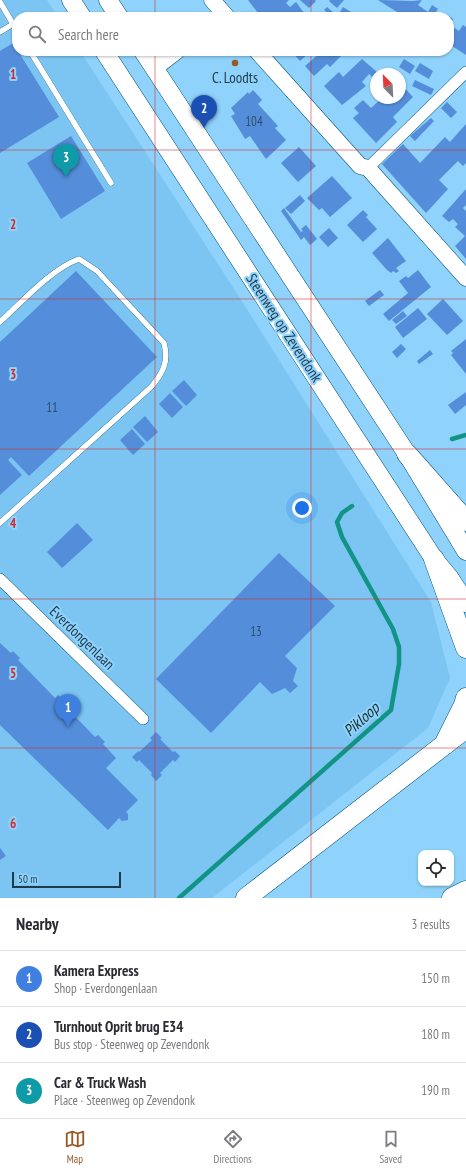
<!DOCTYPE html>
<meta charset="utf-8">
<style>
:root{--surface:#fff;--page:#f7f7f7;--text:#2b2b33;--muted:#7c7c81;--line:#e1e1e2;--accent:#9a5924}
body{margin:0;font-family:"PT Sans Narrow",sans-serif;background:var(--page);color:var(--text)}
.controls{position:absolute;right:12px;bottom:12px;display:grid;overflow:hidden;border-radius:8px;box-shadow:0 1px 3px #0004}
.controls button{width:36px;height:36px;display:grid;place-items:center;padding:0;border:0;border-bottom:1px solid var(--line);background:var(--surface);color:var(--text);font:20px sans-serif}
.compass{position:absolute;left:370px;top:68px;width:36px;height:36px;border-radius:50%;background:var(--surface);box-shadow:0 1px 3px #0004;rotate:336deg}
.scale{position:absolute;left:12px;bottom:10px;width:109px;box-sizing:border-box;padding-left:4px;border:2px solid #1f3a4b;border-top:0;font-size:11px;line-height:14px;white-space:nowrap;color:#1f3a4b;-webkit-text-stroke:3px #8fd2fb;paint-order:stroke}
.you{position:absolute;left:302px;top:508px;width:14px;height:14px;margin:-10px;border:3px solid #fff;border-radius:50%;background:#1a73e8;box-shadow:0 0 0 6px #1a73e833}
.badge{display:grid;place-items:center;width:26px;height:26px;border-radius:50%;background:var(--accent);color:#fff;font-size:13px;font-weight:700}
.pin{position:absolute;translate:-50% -33px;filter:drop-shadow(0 1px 2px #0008)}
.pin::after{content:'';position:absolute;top:21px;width:14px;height:12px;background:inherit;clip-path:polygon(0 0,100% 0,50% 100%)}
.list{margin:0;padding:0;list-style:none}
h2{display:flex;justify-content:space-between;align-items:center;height:52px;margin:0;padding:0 16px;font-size:17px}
h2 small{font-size:13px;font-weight:400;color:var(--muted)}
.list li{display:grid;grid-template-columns:26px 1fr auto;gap:12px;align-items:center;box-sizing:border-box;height:56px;padding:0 16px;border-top:1px solid var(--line)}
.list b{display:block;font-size:15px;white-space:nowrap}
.list p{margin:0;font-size:13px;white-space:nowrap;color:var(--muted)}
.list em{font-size:13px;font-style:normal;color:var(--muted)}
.icon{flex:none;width:22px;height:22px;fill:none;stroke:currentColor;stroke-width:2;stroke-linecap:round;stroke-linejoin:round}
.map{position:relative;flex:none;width:466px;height:898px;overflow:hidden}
.search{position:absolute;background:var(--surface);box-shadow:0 1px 3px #0004;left:12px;right:12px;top:12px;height:44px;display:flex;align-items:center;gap:10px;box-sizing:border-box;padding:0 14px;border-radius:16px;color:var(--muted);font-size:15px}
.sheet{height:220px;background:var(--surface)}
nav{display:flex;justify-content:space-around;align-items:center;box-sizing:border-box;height:56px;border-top:1px solid var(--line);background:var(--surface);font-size:11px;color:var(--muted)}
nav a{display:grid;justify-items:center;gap:2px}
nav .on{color:var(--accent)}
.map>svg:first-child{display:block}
</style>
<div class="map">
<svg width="466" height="898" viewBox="0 0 466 898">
<rect width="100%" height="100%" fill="#8fd2fb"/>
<path fill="#7cc5f2" d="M0,0h47l11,17h-41v34h63l165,255 186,296 19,76 -22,50 -216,170h-212z"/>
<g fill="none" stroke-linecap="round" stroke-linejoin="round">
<path stroke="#119486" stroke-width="4.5" d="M452,439l14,-4
M179,898l212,-188 8,-46v-17l-6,-18 -51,-92 -5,-15 5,-9 10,-7"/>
</g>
<path fill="#548dd9" d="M248,0h41l-3,3 4,4 6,-5 11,15h-46z
M300,0h15l1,1 -7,7z
M330,0h14l-7,8 -8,-7z
M378,0l35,1 9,-1 -4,5 10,7 4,-7 6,4 -4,6 3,2h-32z
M327,7l8,7 3,3h-6l-8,-7z
M343,7l8,5 -3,5 -8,-5z
M449,16l4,3 -3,6 9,6 4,-6 3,2v28l-17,-11z
M13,43l46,74 -59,36v-102z
M291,51h20l-11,10z
M322,51h18l3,3 -13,13 -3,-3 -13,12 -9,-10z
M362,59l15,13 -5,5 -3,-3 -7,8 4,4 -24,19 -18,-19 15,-14 4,5z
M404,59l11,7 -5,8 -11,-7z
M420,63l13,8 -4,8 -14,-8z
M415,80l19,9 -3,6 -19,-9z
M400,83l13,14 -20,20 4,5 -21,21 -23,-25 6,-5 -5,-5 9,-8 8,8 11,-10h18z
M253,90l9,10 -4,4 20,22 -3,2 11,12 -20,19 -16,-23 -5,3 -14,-23 4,-2 -4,-6 17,-16 1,2z
M447,102l10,10 -6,6 -10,-10z
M431,118l3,3 -19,20 -5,-5z
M466,124v39l-3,3 -5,-5 -19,19 9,9 -22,24 -44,-49 21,-20 17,19 25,-26 5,5z
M71,136l34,55 -44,28 -34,-56z
M299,147l17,19 -18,16 -17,-19z
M332,176l20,22 -22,19 -8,-9 -3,2 -12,-12z
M466,189v16l-3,3 3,3v48l-11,-13 10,-10 -10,-9 3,-3 -5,-5 -4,3 -7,-6z
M300,195l5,6 -14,13 -6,-6z
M284,208l17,24 2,-1 -2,-2 5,-4 11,14 -7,6 -6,-8 -3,3 -20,-29z
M363,210l5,5 -2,2 11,12 -14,13 -16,-17z
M329,228l9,10 -10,9 -9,-10z
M388,238l18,23 -10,7 3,3 -3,2 -3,-2 -2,2 -4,-3 -15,-17z
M418,270l13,17 -42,34 -6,-7 25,-21 -9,-12 7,-5 2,2z
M76,271l81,86 -128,119 -18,-19 -3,3 14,15 -22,20v-153z
M380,290l4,5 -15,11 -4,-5z
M443,299l20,22 -16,14 -20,-21z
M418,308l9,11 -24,19 -8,-11z
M403,311l4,5 -11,8 -4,-4z
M466,339v35l-15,-19 2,-2 -2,-2z
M401,344l5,5 -9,9 -5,-6z
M430,350l3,4 -14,10 -2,-3z
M184,380l13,15 -11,11 -14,-15z
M466,392v13l-11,9 -7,-9z
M170,393l13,14 -11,11 -13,-14z
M145,416l13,16 -11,10 -14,-15z
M132,429l13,15 -12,11 -13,-15z
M77,523l16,17 -31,28 -15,-16z
M279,553l56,53 -50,50 12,12 -4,13 5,5 -8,7 -5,-5 -13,6 -12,-12 -49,51 -55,-54z
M0,643l11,10 2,-2 7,7 -2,2 37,38 3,-3 7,7 -2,2 32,33 3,-2 7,7 -2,2 13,14 -10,10 32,32 -12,12 2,2v6l-6,1 -3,-3 -11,12 -108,-105z
M156,732l6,6 -2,1 13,13 2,-1 5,5 -5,6 -2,-2 -13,13 2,2 -6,6 -5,-6 1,-2 -13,-13 -2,2 -5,-5 6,-6 1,1 13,-12 -2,-2z
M0,848l6,8 -6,4z"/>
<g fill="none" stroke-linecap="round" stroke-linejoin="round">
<defs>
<path id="lane" d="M0,2l13,22 -13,8
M13,24l4,6
M30,51l81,132
M0,322c22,-20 51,-53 79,-63l18,12 67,72c5,19 -1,30 -13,44l-151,136"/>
<path id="street" d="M368,168l98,-96
M0,579l143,140"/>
<path id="secondary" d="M212,0l15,17
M257,51l103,115 8,2 98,110
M155,68l22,-17"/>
<path id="primary" d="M71,0l11,17
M108,0l11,17
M104,51l330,508 15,18 17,26
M143,51l264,403 59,97"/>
<path id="highway" d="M407,454l59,67
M434,559l32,89
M446,741l18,-36 2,-7
M246,898l220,-170
M452,898l14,-7"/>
</defs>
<use href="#lane" stroke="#015174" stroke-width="6"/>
<use href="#street" stroke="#015174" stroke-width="12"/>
<use href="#secondary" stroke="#015174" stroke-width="17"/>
<use href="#primary" stroke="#015174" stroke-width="19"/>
<use href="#highway" stroke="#015174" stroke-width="21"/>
<use href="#lane" stroke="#fff" stroke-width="5.5"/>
<use href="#street" stroke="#fff" stroke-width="11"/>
<use href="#secondary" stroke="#fff" stroke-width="16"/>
<use href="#primary" stroke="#fff" stroke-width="18"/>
<use href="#highway" stroke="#fff" stroke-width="20"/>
</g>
<path fill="none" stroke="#d62828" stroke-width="1" stroke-opacity="0.55" d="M155,0v17M311,0v17M155,51v847M311,51v847M0,150h466M0,299h466M0,449h466M0,599h466M0,748h466"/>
<circle fill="#9a5924" stroke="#8fd2fb" stroke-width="1.5" cx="235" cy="63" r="4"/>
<g text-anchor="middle" stroke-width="4" stroke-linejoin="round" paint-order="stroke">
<g font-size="13" fill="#2c4f6e">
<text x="254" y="126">104</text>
<text x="52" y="412">11</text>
<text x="256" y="636">13</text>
</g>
<g font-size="15" fill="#1f3a4b" stroke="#8fd2fb">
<text x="235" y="83">C. Loodts</text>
</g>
<g font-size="15" fill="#1f3a4b" stroke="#8fd2fb">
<text transform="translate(284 328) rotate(57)" y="5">Steenweg op Zevendonk</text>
<text transform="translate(82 638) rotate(44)" y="5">Everdongenlaan</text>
</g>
<g font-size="16" font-style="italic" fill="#18302b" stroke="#8fd2fb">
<text transform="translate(361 719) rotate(-42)" y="6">Pikloop</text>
</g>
</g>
<g font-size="13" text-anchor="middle" font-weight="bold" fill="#d62828" stroke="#8fd2fb" stroke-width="4" stroke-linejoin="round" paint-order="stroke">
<text x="13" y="79">1</text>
<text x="13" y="229">2</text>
<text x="13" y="379">3</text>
<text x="13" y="528">4</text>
<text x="13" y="678">5</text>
<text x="13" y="828">6</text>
</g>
</svg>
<div class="controls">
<button><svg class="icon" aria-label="locate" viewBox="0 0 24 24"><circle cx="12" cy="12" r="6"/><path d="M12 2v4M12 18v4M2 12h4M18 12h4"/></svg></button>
</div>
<svg class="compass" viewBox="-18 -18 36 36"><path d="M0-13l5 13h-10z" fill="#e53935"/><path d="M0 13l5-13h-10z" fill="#7c7c81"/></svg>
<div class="scale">50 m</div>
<div class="you"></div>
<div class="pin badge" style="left:68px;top:727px;background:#3f7fe0">1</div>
<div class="pin badge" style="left:204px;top:128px;background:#1a4fb4">2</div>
<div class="pin badge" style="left:66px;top:177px;background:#0f9aa8">3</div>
<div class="search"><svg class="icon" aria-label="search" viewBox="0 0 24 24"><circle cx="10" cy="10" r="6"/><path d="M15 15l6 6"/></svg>Search here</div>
</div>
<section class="sheet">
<h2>Nearby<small>3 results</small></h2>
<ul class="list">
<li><span class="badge" style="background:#3f7fe0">1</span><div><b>Kamera Express</b><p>Shop · Everdongenlaan</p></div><em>150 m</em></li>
<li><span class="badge" style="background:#1a4fb4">2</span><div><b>Turnhout Oprit brug E34</b><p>Bus stop · Steenweg op Zevendonk</p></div><em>180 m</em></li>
<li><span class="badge" style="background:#0f9aa8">3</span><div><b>Car &amp; Truck Wash</b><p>Place · Steenweg op Zevendonk</p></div><em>190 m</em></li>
</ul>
</section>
<nav>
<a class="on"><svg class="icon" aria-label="map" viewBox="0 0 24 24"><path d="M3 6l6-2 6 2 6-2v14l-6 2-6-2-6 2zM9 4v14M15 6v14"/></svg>Map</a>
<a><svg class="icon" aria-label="directions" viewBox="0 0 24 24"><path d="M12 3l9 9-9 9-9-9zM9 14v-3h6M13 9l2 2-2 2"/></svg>Directions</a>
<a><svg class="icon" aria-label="saved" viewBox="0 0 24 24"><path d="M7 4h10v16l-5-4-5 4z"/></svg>Saved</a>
</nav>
